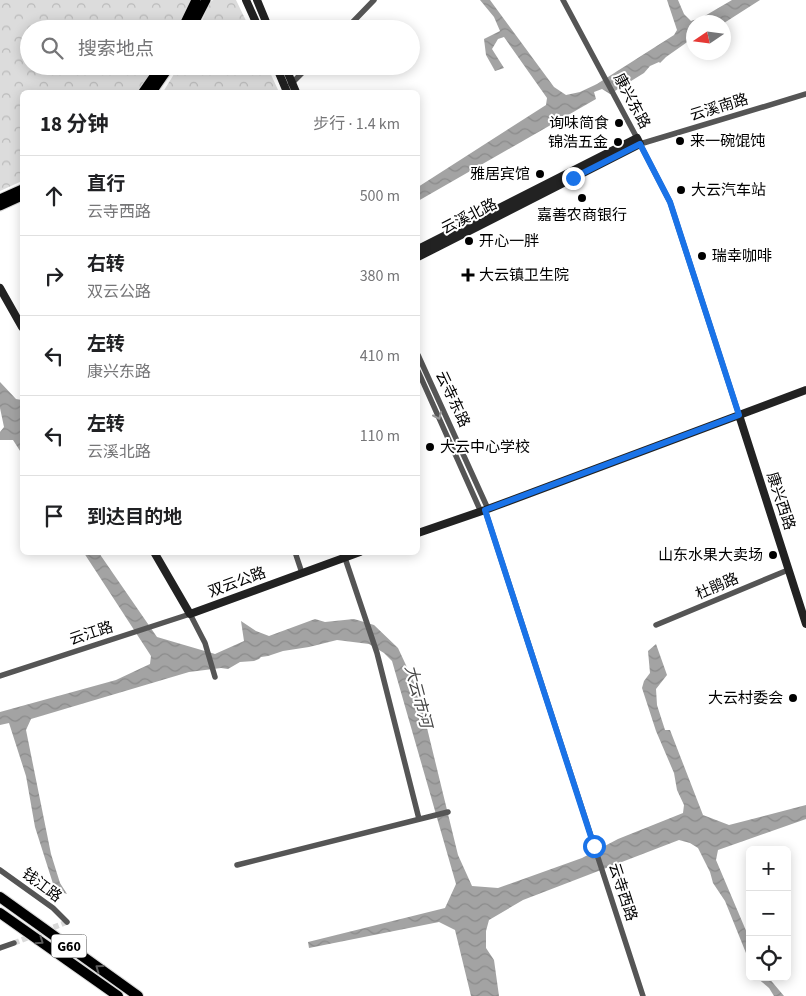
<!DOCTYPE html>
<html lang="zh">
<meta charset="utf-8">
<style>
:root{--surface:#fff;--page:#f2f2f2;--text:#202124;--muted:#757577;--line:#e0e0e0}
body{margin:0;font-family:"Source Sans 3","Noto Sans SC",sans-serif;background:var(--page);color:var(--text)}
.controls{position:absolute;right:15px;bottom:15px;display:grid;overflow:hidden;border-radius:8px;box-shadow:0 2px 12px #0003}
.controls button{width:45px;height:45px;display:grid;place-items:center;padding:0;border:0;border-bottom:1px solid var(--line);background:var(--surface);color:var(--text);font:25px sans-serif}
.compass{position:absolute;left:686px;top:15px;width:45px;height:45px;border-radius:50%;background:var(--surface);box-shadow:0 2px 12px #0003;rotate:257deg}
.stop{position:absolute;width:15px;height:15px;margin:-11px;border:4px solid #1a73e8;border-radius:50%;background:#fff}
.stop.end{background:#1a73e8;border-color:#fff;box-shadow:0 1px 5px #0008}
.list{margin:0;padding:0;list-style:none}
h2{display:flex;justify-content:space-between;align-items:center;height:65px;margin:0;padding:0 20px;font-size:21px}
h2 small{font-size:16px;font-weight:400;color:var(--muted)}
.list li{display:grid;grid-template-columns:32px 1fr auto;gap:15px;align-items:center;box-sizing:border-box;height:80px;padding:0 20px;border-top:1px solid var(--line)}
.list b{display:block;font-size:19px;white-space:nowrap}
.list p{margin:0;font-size:16px;white-space:nowrap;color:var(--muted)}
.list em{font-size:16px;font-style:normal;color:var(--muted)}
.icon{flex:none;width:28px;height:28px;fill:none;stroke:currentColor;stroke-width:2;stroke-linecap:round;stroke-linejoin:round}
.map{position:relative;flex:none;width:806px;height:996px;overflow:hidden}
.search{position:absolute;background:var(--surface);box-shadow:0 2px 12px #0003;left:20px;top:20px;width:400px;height:55px;display:flex;align-items:center;gap:12px;box-sizing:border-box;padding:0 18px;border-radius:28px;color:var(--muted);font-size:19px}
.panel{position:absolute;background:var(--surface);box-shadow:0 2px 12px #0003;left:20px;top:90px;width:400px;height:465px;border-radius:8px}
.map>svg:first-child{display:block}
</style>
<div class="map">
<svg width="806" height="996" viewBox="0 0 806 996">
<defs>
<pattern id="park-crowns" width="20" height="18" patternUnits="userSpaceOnUse" patternTransform="scale(1.25)"><rect width="20" height="18" fill="#dcdcdc"/><path d="M2 6a3 3 0 1 1 6 0M12 15a3 3 0 1 1 6 0" fill="none" stroke="#bbb"/></pattern>
<pattern id="water-waves" width="16" height="10" patternUnits="userSpaceOnUse" patternTransform="scale(1.25)"><rect width="16" height="10" fill="#a3a3a3"/><path d="M0 5q4-4 8 0t8 0" fill="none" stroke="#8b8b8b"/></pattern>
</defs>
<rect width="100%" height="100%" fill="#fff"/>
<path fill="url(#park-crowns)" d="M0,0h193l-13,29h-151v37h129l-19,26h-117v89l-22,10z
M213,0h23l14,29h-51l10,-26z
M179,66h88l12,26h-116z"/>
<path fill="url(#water-waves)" d="M480,0h10l64,87 12,8 14,-3 17,-8 77,-49 3,-5 -10,-30h11l6,14 7,7 12,-4 29,-17h28l-36,23 -30,-1 -1,16 -27,19 -6,6 -1,-1 -9,4 -6,7 -34,21 -8,-5 -8,3 2,7 -178,102v-14l128,-82 1,-7 -43,-61 -6,2 -6,10 12,19 -9,3 -9,-16 -2,-16 16,-8 -6,-14z
M0,382l16,17 6,1v54l-9,-14h-13v-8l4,-5 -4,-19z
M84,553h15l58,84 58,17 29,-13 -3,-20 15,10 13,5 46,-17 10,3 29,-3 20,6 24,23 20,43 40,164 14,31 26,2 84,-30 36,-19 65,-26 1,-8 -7,-15 -3,-17 -18,-42 -14,-43 2,-7 6,-8 -2,-22 8,-7 11,31 -11,14 1,16 8,25h5l33,85 26,10 77,-20v14l-88,31 -2,10 34,80v23l-25,-62 -12,-18 -3,-11 -12,-24 -8,-5 -11,-3 -156,60 -34,20 -3,11v17l8,12 5,36h-28l-16,-66 -16,-8 -130,26 -1,-6 137,-34 11,-24 -64,-223 -8,-8 -15,-9 -32,-4 -28,7 -26,4 -15,5 -7,1 -2,2 -5,2 -14,1 -12,7 -7,-1 -32,4 -158,47 -5,11 25,124 9,29 7,11 -12,-4 -20,-63 -9,-51 -17,-53 -9,2v-13l116,-32 34,-16 1,-8z
M756,977h12l16,19h-10l-5,-8z"/>
<g fill="none" stroke-linecap="round" stroke-linejoin="round">
<path stroke="#d9d9d9" stroke-width="5.5" stroke-dasharray="5.5 3" stroke-linecap="butt" d="M14,943l53,-21"/>
<defs>
<path id="primary" d="M182,29l14,-29
M191,29l15,-29
M143,92l18,-26
M152,92l18,-26
M0,199l22,-10
M0,206l22,-10"/>
<path id="highway" d="M0,897l138,99
M0,913l118,83"/>
</defs>
<use href="#primary" stroke="#dbdbdb" stroke-width="11"/>
<use href="#highway" stroke="#dbdbdb" stroke-width="12"/>
<path stroke="#555" stroke-width="5.5" d="M563,0l74,138
M346,29l28,-29
M291,84l18,-18
M418,355l70,154
M418,371l63,141
M739,415l-69,-213 -30,-58 166,-50
M485,510l158,486
M295,552l7,21
M345,558l32,95 42,166
M656,625l132,-55
M0,676l190,-62 15,29 10,34
M237,865l211,-53
M0,870l53,38 14,14
M0,948l14,-5"/>
<path stroke="#222" stroke-width="8" d="M246,0l13,29
M257,0l12,29
M276,66l11,26
M285,66l11,26
M418,249l219,-111 3,6 -222,113
M0,288l22,39
M739,415l67,209
M418,533l67,-23 321,-120
M154,552l36,62 170,-62"/>
<use href="#primary" stroke="#000" stroke-width="9"/>
<use href="#highway" stroke="#000" stroke-width="10"/>
</g>
<defs><path id="oneway-chevron" d="M-2-3.5L2.5 0L-2 3.5" fill="none" stroke-width="1.6" stroke-linecap="round" stroke-linejoin="round" transform="scale(1.25)"/></defs>
<use stroke="#999" href="#oneway-chevron" transform="translate(438 416) rotate(66)"/>
<g stroke="#595959">
<use href="#oneway-chevron" transform="translate(40 941) rotate(35)"/>
<use href="#oneway-chevron" transform="translate(99 968) rotate(-144)"/>
</g>
<g fill="none" stroke-linecap="round" stroke-linejoin="round">
<path stroke="#1a73e8" stroke-width="6" d="M573,178l67,-34 30,58 69,213 -254,95 109,336"/>
</g>
<g fill="#000" stroke="#fff" stroke-width="2">
<circle cx="619" cy="123" r="5"/>
<circle cx="680" cy="141" r="5"/>
<circle cx="618" cy="142" r="5"/>
<circle cx="540" cy="174" r="5"/>
<circle cx="681" cy="190" r="5"/>
<circle cx="582" cy="198" r="5"/>
<circle cx="469" cy="241" r="5"/>
<circle cx="702" cy="256" r="5"/>
<path d="M465.5 267.5h5v5h5v5h-5v5h-5v-5h-5v-5h5z"/>
<circle cx="430" cy="447" r="5"/>
<circle cx="773" cy="555" r="5"/>
<circle cx="793" cy="698" r="5"/>
</g>
<g text-anchor="middle" stroke-width="4" stroke-linejoin="round" paint-order="stroke">
<rect fill="#fff" stroke="#4c4c4c" stroke-width="1" x="51.5" y="934.5" width="35" height="23" rx="4"/>
<g font-size="14" font-weight="bold" fill="#000">
<text x="69" y="951">G60</text>
</g>
<g font-size="15" fill="#000" stroke="#fff">
<text transform="translate(632 101) rotate(62)" y="5">康兴东路</text>
<text transform="translate(719 107) rotate(-17)" y="5">云溪南路</text>
<text transform="translate(469 216) rotate(-27)" y="5">云溪北路</text>
<text transform="translate(453 399) rotate(65)" y="5">云寺东路</text>
<text transform="translate(781 501) rotate(72)" y="5">康兴西路</text>
<text transform="translate(237 582) rotate(-20)" y="5">双云公路</text>
<text transform="translate(717 586) rotate(-23)" y="5">杜鹃路</text>
<text transform="translate(91 633) rotate(-18)" y="5">云江路</text>
<text transform="translate(42 885) rotate(37)" y="5">钱江路</text>
<text transform="translate(623 892) rotate(72)" y="5">云寺西路</text>
</g>
<g font-size="15" fill="#000" stroke="#fff" text-anchor="start">
<text x="609" y="128" text-anchor="end">询味简食</text>
<text x="690" y="146">来一碗馄饨</text>
<text x="608" y="147" text-anchor="end">锦浩五金</text>
<text x="530" y="179" text-anchor="end">雅居宾馆</text>
<text x="691" y="195">大云汽车站</text>
<text x="582" y="220" text-anchor="middle">嘉善农商银行</text>
<text x="479" y="246">开心一胖</text>
<text x="712" y="261">瑞幸咖啡</text>
<text x="479" y="280">大云镇卫生院</text>
<text x="440" y="452">大云中心学校</text>
<text x="763" y="560" text-anchor="end">山东水果大卖场</text>
<text x="783" y="703" text-anchor="end">大云村委会</text>
</g>
<g font-size="16" font-style="italic" fill="#444" stroke="#fff">
<text transform="translate(419 696) rotate(75)" y="6">大云市河</text>
</g>
</g>
</svg>
<div class="controls">
<button>+</button>
<button>−</button>
<button><svg class="icon" aria-label="locate" viewBox="0 0 24 24"><circle cx="12" cy="12" r="6"/><path d="M12 2v4M12 18v4M2 12h4M18 12h4"/></svg></button>
</div>
<svg class="compass" viewBox="-18 -18 36 36"><path d="M0-13l5 13h-10z" fill="#e53935"/><path d="M0 13l5-13h-10z" fill="#757577"/></svg>
<div class="stop" style="left:594px;top:846px"></div>
<div class="stop end" style="left:573px;top:178px"></div>
<div class="search"><svg class="icon" aria-label="search" viewBox="0 0 24 24"><circle cx="10" cy="10" r="6"/><path d="M15 15l6 6"/></svg>搜索地点</div>
<section class="panel">
<h2>18 分钟<small>步行 · 1.4 km</small></h2>
<ul class="list">
<li><svg class="icon" aria-label="ahead" viewBox="0 0 24 24"><path d="M12 20V5M6 11l6-6 6 6"/></svg><div><b>直行</b><p>云寺西路</p></div><em>500 m</em></li>
<li><svg class="icon" aria-label="right" viewBox="0 0 24 24"><path d="M7 20v-9h11M14 6l5 5-5 5"/></svg><div><b>右转</b><p>双云公路</p></div><em>380 m</em></li>
<li><svg class="icon" aria-label="left" viewBox="0 0 24 24"><path d="M17 20v-9H6M10 6l-5 5 5 5"/></svg><div><b>左转</b><p>康兴东路</p></div><em>410 m</em></li>
<li><svg class="icon" aria-label="left" viewBox="0 0 24 24"><path d="M17 20v-9H6M10 6l-5 5 5 5"/></svg><div><b>左转</b><p>云溪北路</p></div><em>110 m</em></li>
<li><svg class="icon" aria-label="arrive" viewBox="0 0 24 24"><path d="M6 21V4h12l-3 4 3 4H6"/></svg><div><b>到达目的地</b></div></li>
</ul>
</section>
</div>
